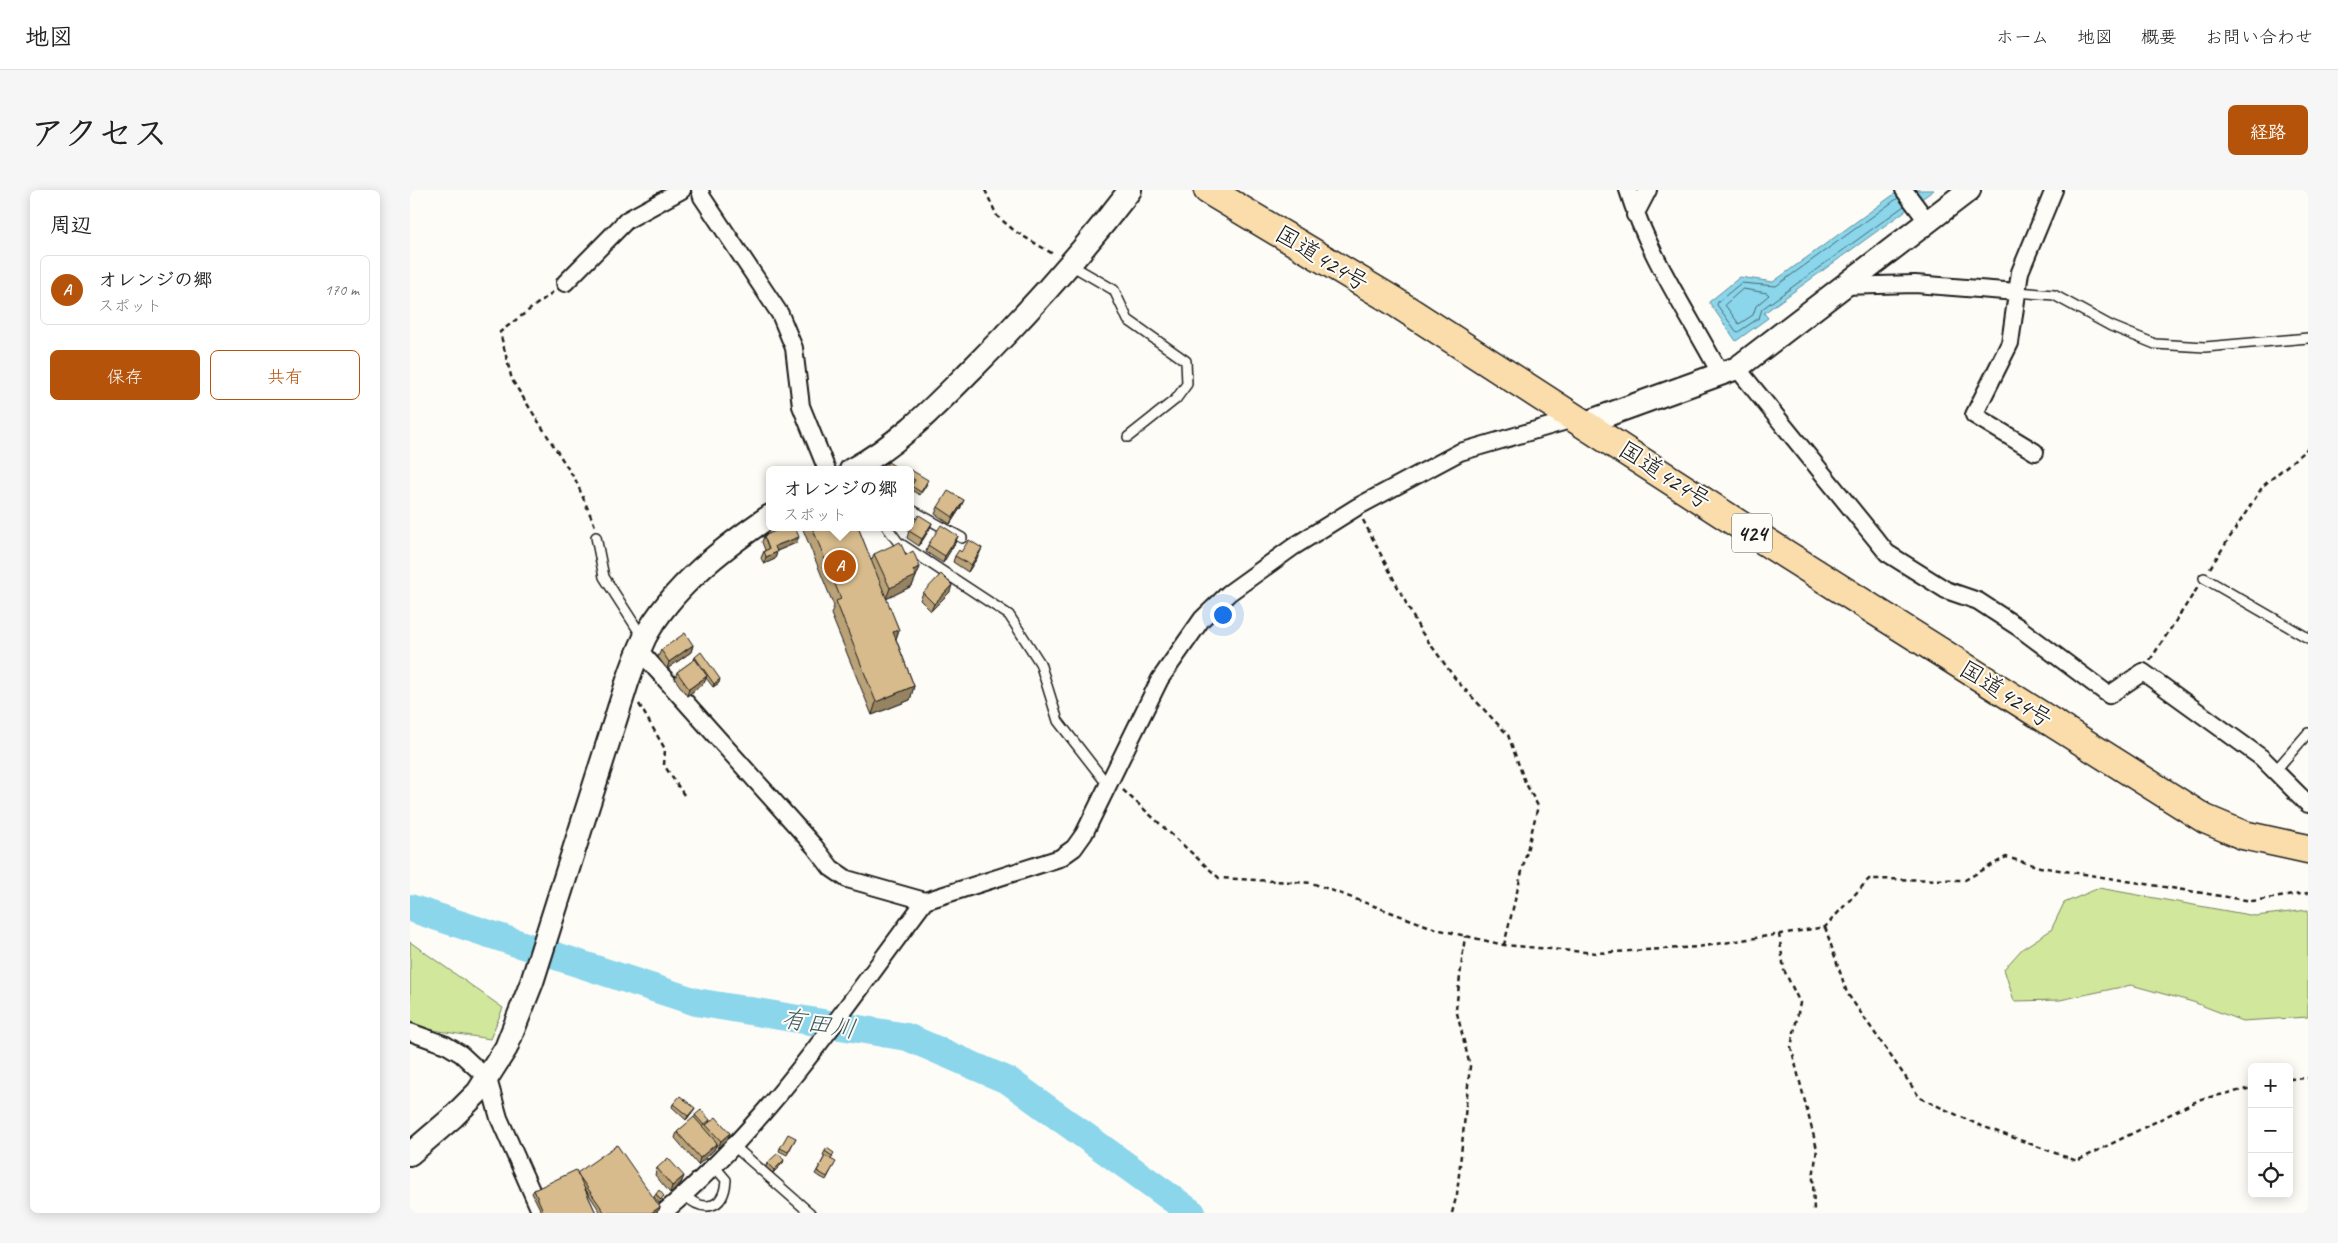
<!DOCTYPE html>
<html lang="ja">
<meta charset="utf-8">
<style>
:root{--surface:#fff;--page:#f6f6f6;--text:#222;--muted:#767676;--line:#e0e0e0;--accent:#b45309}
body{margin:0;font-family:Caveat,"Klee One",sans-serif;background:var(--page);color:var(--text)}
.controls{position:absolute;right:15px;bottom:15px;display:grid;overflow:hidden;border-radius:8px;box-shadow:0 2px 12px #0003}
.controls button{width:45px;height:45px;display:grid;place-items:center;padding:0;border:0;border-bottom:1px solid var(--line);background:var(--surface);color:var(--text);font:25px sans-serif}
.you{position:absolute;left:812px;top:424px;width:18px;height:18px;margin:-12px;border:4px solid #fff;border-radius:50%;background:#1a73e8;box-shadow:0 0 0 8px #1a73e833}
.badge{display:grid;place-items:center;width:32px;height:32px;border-radius:50%;background:var(--accent);color:#fff;font-size:16px;font-weight:700}
.pin{position:absolute;translate:-50% -50%;border:2px solid #fff;box-shadow:0 1px 5px #0006}
.popup{position:absolute;left:356px;top:276px;width:148px;height:65px;box-sizing:border-box;display:grid;place-content:center;border-radius:8px;background:var(--surface);filter:drop-shadow(0 1px 4px #0005);font-size:16px;white-space:nowrap;color:var(--muted)}
.popup b{font-size:19px;color:var(--text)}
.popup::after{content:'';position:absolute;left:50%;top:100%;margin-left:-10px;border:10px solid transparent;border-top-color:var(--surface)}
.list{margin:0;padding:0;list-style:none}
h2{display:flex;justify-content:space-between;align-items:center;height:65px;margin:0;padding:0 20px;font-size:21px}
h2 small{font-size:16px;font-weight:400;color:var(--muted)}
.list li{display:grid;grid-template-columns:32px 1fr auto;gap:15px;align-items:center;box-sizing:border-box;height:70px;margin:0 10px 10px;padding:0 10px;border:1px solid var(--line);border-radius:8px}
.list b{display:block;font-size:19px;white-space:nowrap}
.list p{margin:0;font-size:16px;white-space:nowrap;color:var(--muted)}
.list em{font-size:16px;font-style:normal;color:var(--muted)}
.actions{display:flex;gap:10px;padding:15px 20px}
.actions a{flex:1;padding:11px 0;border:1px solid var(--accent);border-radius:8px;text-align:center;font-size:18px;color:var(--accent)}
.actions .main{background:var(--accent);color:#fff}
.icon{flex:none;width:28px;height:28px;fill:none;stroke:currentColor;stroke-width:2;stroke-linecap:round;stroke-linejoin:round}
.map{position:relative;flex:none;width:1898px;height:1023px;overflow:hidden;border-radius:8px}
header{display:flex;align-items:center;gap:30px;box-sizing:border-box;height:70px;padding:0 25px;background:var(--surface);border-bottom:1px solid var(--line)}
header strong{font-size:24px}
nav{display:flex;gap:28px;margin-inline-start:auto;font-size:18px}
.intro{display:flex;align-items:center;justify-content:space-between;box-sizing:border-box;height:120px;padding:0 30px}
h1{margin:0;font-size:35px}
.button{padding:12px 22px;border-radius:8px;background:var(--accent);color:#fff;font-size:18px;font-weight:700}
main{display:flex;gap:30px;padding:0 30px}
aside{flex:1;background:var(--surface);border-radius:8px;box-shadow:0 2px 12px #0003}
.map>svg:first-child{display:block}
</style>
<header>
<strong>地図</strong>
<nav><a>ホーム</a><a>地図</a><a>概要</a><a>お問い合わせ</a></nav>
</header>
<div class="intro"><h1>アクセス</h1><a class="button">経路</a></div>
<main>
<aside>
<h2>周辺<small></small></h2>
<ul class="list">
<li><span class="badge">A</span><div><b>オレンジの郷</b><p>スポット</p></div><em>170 m</em></li>
</ul>
<div class="actions"><a class="main">保存</a><a>共有</a></div>
</aside>
<div class="map">
<svg width="1898" height="1023" viewBox="0 0 1898 1023">
<rect width="100%" height="100%" fill="#fdfcf7"/>
<filter id="ink" filterUnits="userSpaceOnUse"><feTurbulence type="fractalNoise" baseFrequency=".02" numOctaves="2"/><feDisplacementMap in="SourceGraphic" scale="10" xChannelSelector="R" yChannelSelector="G"/><feConvolveMatrix kernelMatrix="1 2 1 2 8 2 1 2 1" color-interpolation-filters="sRGB"/></filter>
<g filter="url(#ink)">
<path fill="#d0e79c" stroke="#76825c" d="M1689,698l156,28 53,-6v107l-66,4 -49,-19 -62,-17 -71,15 -46,1 -10,-32 18,-20 29,-19 13,-27z
M0,752l93,66 -13,31 -70,-11 -10,-8z"/>
<path fill="#8bd6eb" stroke="#5f8c98" d="M1490,0h34l-170,123 4,5 -32,23 -27,-39 31,-25 33,5z"/>
<g fill="none" stroke-linecap="round" stroke-linejoin="round">
<path stroke="#48666f" stroke-width="1" d="M1488,8l-122,88 -35,-3 -23,19 -1,3 19,26 2,1 21,-14 3,-9 142,-103
M1333,99l24,4 2,2 -13,11 -3,9 -14,9 -14,-19z"/>
<path stroke="#8bd6eb" stroke-width="28" d="M0,718l286,94 211,35 102,44 183,132"/>
<defs>
<path id="lane" d="M661,75l43,25 14,30 58,41 1,23 -11,15 -48,38
M1607,102l37,3 57,31 44,18 50,3 103,-9
M500,319l52,29
M477,337l11,15 111,73 31,48 18,58 49,63
M186,347l8,40 34,53 6,6
M1794,388l104,60
M1865,581l33,-38
M324,956l76,67
M273,1004c20,19 41,16 43,-14l-12,-14"/>
<path id="street" d="M290,0l2,7 78,117 14,34 7,58 26,64
M1218,0c20,65 60,123 92,183
M1494,0l23,31
M1225,25l13,-25
M155,93l62,-63 55,-30
M1432,96l73,-2 102,8
M1327,178l150,185 59,37 32,11 40,26 91,68 34,-23 119,86 46,46
M1625,262l-61,-37 36,-72 10,-71 34,-82
M229,460l175,196 17,22 16,11 78,22 135,-43 14,-10 10,-14 76,-155 42,-60 27,-26 64,-46 64,-40 103,-55 117,-34
M0,842l36,13 15,9 27,25 11,39 42,95
M253,1023c105,-88 181,-204 262,-312"/>
<path id="secondary" d="M1175,233l152,-55 232,-178
M441,280c47,-25 83,-63 120,-100 57,-57 110,-116 159,-180
M0,964l42,-36 26,-26 28,-44 26,-66 95,-299c5,-15 11,-31 18,-46 28,-51 78,-89 125,-121"/>
<path id="highway" d="M798,0l184,110 368,238 445,281 38,16 65,14"/>
</defs>
<use href="#lane" stroke="#1c1c1c" stroke-width="12"/>
<use href="#street" stroke="#1c1c1c" stroke-width="20"/>
<use href="#secondary" stroke="#1c1c1c" stroke-width="26"/>
<use href="#highway" stroke="#1c1c1c" stroke-width="31"/>
<path stroke="#1c1c1c" stroke-width="2.5" stroke-dasharray="5 4" stroke-linecap="butt" d="M575,0l12,26 19,16 39,23
M143,102l-53,40 12,48 64,101 19,45
M953,330l57,110 37,51 51,54 17,47 13,24 -34,139
M1800,378l53,-82 45,-38
M1740,470l48,-73
M229,514l26,45 -1,16 20,30
M713,600l96,88 93,5 124,46 68,16 92,8 102,-6 127,-20 44,-48 96,1 41,-23 34,10 212,34 56,-8
M1415,737l22,66 73,105 59,27 98,36 124,-62 51,-11
M1369,744l5,36 16,33 -9,44 26,102 -4,29 1,35
M1879,889l19,-1
M1042,1023l5,-19 13,-128 -14,-57 9,-73"/>
<use href="#lane" stroke="#fdfcf7" stroke-width="9"/>
<use href="#street" stroke="#fdfcf7" stroke-width="16"/>
<use href="#secondary" stroke="#fdfcf7" stroke-width="22"/>
<use href="#highway" stroke="#faddab" stroke-width="28"/>
</g>
<path fill="#b9a178" stroke="#1c1c1c" d="M500,281l17,13 -7,11 -10,-6 3,-6 -3,-2z
M528,317h23l-11,17 -15,-10z
M522,333l-3,7 -10,16 -12,-8 2,-7z
M371,337h14l1,16 -19,8 -2,8 -11,5 -3,-6 3,-7 1,-1 -3,-8 2,-6 16,-7z
M392,337h56l13,34 3,-7 32,1 14,12 -8,19 -26,13 13,31 -3,9 18,47 -4,14 -38,15 -41,-101 3,-8z
M548,346l-3,7 -12,20 -17,-11 2,-7z
M551,362l18,3 -11,17 -15,-10 2,-6z
M540,402l-19,19 -11,-11 3,-7z
M283,455l-2,7 -24,17 -9,-12 3,-7z
M285,467l24,26 -6,4 -7,-9 -2,5 -17,13 -12,-17 2,-7 17,-12z
M263,914l22,4 -2,3 -7,9 -14,-13z
M285,925l15,5 -1,3 18,17 -9,8 -2,-3 -2,5 -16,15 -23,-27 2,-6 18,-15z
M386,948l-9,17 -8,-4 1,-3z
M415,961l8,5 -2,3 3,6 -8,15 -11,-6 10,-18 -2,-1z
M357,973h16l-10,10 -7,-6z
M247,978l27,8 -3,7 -11,10 -15,-18z
M167,983l83,34 -1,3 -4,3h-54l-17,-26 12,26h-54l-10,-20 2,-3z
M246,1004l7,6 -4,3 -5,-6z"/>
<path fill="#968362" stroke="#1c1c1c" d="M554,310l-3,7 -11,17 3,-7z
M522,333l-3,7 -10,16 3,-7z
M548,346l-3,7 -12,20 2,-7z
M389,347l-3,6 -24,10 3,-7z
M572,358l-3,7 -11,17 3,-7z
M367,362l-2,7 -11,5 2,-7z
M510,377l-8,19 -26,13 4,-11 23,-18z
M542,395l-2,7 -19,19 3,-7z
M489,440l-5,13 -1,-11z
M283,455l-2,7 -24,17 2,-7z
M297,486l-3,7 -17,13 2,-7z
M310,489l-1,4 -6,4 1,-3z
M504,496l-4,14 -38,15 4,-13z
M285,918l-2,3 -7,9 2,-4z
M320,943l-3,7 -9,8 3,-7z
M307,953l-3,7 -16,15 2,-7z
M374,970l-1,3 -10,10 1,-3z
M274,986l-3,7 -11,10 2,-7z
M250,1017l-1,3 -4,3h-4z"/>
<path fill="#d7bb8c" stroke="#1c1c1c" d="M478,272l13,8h-18z
M501,280l17,10 -7,12 -10,-6 4,-6 -5,-3v-6z
M538,301l16,9 -11,17 -15,-10z
M509,325l13,8 -10,16 -13,-8z
M531,335l17,11 -13,20 -17,-11z
M374,337h11l4,10 -24,9 2,6 -11,5 -2,-6 5,-2 -5,-13z
M402,337h46l41,103 -6,2 21,54 -38,16 -40,-101 5,-2z
M559,350l13,8 -11,17 -16,-9 4,-6 2,2z
M490,352l6,13 7,-4 7,16 -7,3 3,6 -26,12 -16,-34z
M531,384l11,11 -18,19 -11,-11z
M275,443l8,12 -24,17 -8,-12z
M291,462l19,27 -6,5 -19,-27z
M285,469l12,17 -18,13 -12,-17z
M270,906l15,12 -7,8 -15,-12z
M291,920l9,10 -6,5 -9,-10z
M284,927l23,26 -17,15 -23,-26z
M306,927l14,16 -9,8 -15,-16z
M378,944l8,4 -8,14 -8,-4z
M207,955l43,62 -9,6h-46l-28,-40z
M417,958l7,5 -2,3 -7,-5z
M368,963l6,7 -10,10 -7,-7z
M415,966l11,6 -9,15 -10,-6z
M258,968l16,18 -12,10 -15,-18z
M166,980l20,43h-52l-10,-23z
M249,1000l5,6 -4,4 -4,-6z"/>
</g>
<g text-anchor="middle" stroke-width="4" stroke-linejoin="round" paint-order="stroke">
<rect fill="#fdfcf7" stroke="#605f5e" stroke-width="1" x="1322" y="323.5" width="40" height="39" rx="4"/>
<g font-size="22" font-weight="bold" fill="#1c1c1c">
<text x="1342" y="351">424</text>
</g>
<g font-size="24" fill="#1c1c1c" stroke="#fdfcf7">
<text transform="translate(912 68) rotate(31)" y="8">国道424号</text>
<text transform="translate(1255 285) rotate(33)" y="8">国道424号</text>
<text transform="translate(1596 504) rotate(32)" y="8">国道424号</text>
</g>
<g font-size="25" font-style="italic" fill="#435d64" stroke="#fdfcf7">
<text transform="translate(409 833) rotate(9)" y="9">有田川</text>
</g>
</g>
</svg>
<div class="controls">
<button>+</button>
<button>−</button>
<button><svg class="icon" aria-label="locate" viewBox="0 0 24 24"><circle cx="12" cy="12" r="6"/><path d="M12 2v4M12 18v4M2 12h4M18 12h4"/></svg></button>
</div>
<div class="you"></div>
<div class="pin badge" style="left:430px;top:376px">A</div>
<div class="popup"><b>オレンジの郷</b>スポット</div>
</div>
</main>
